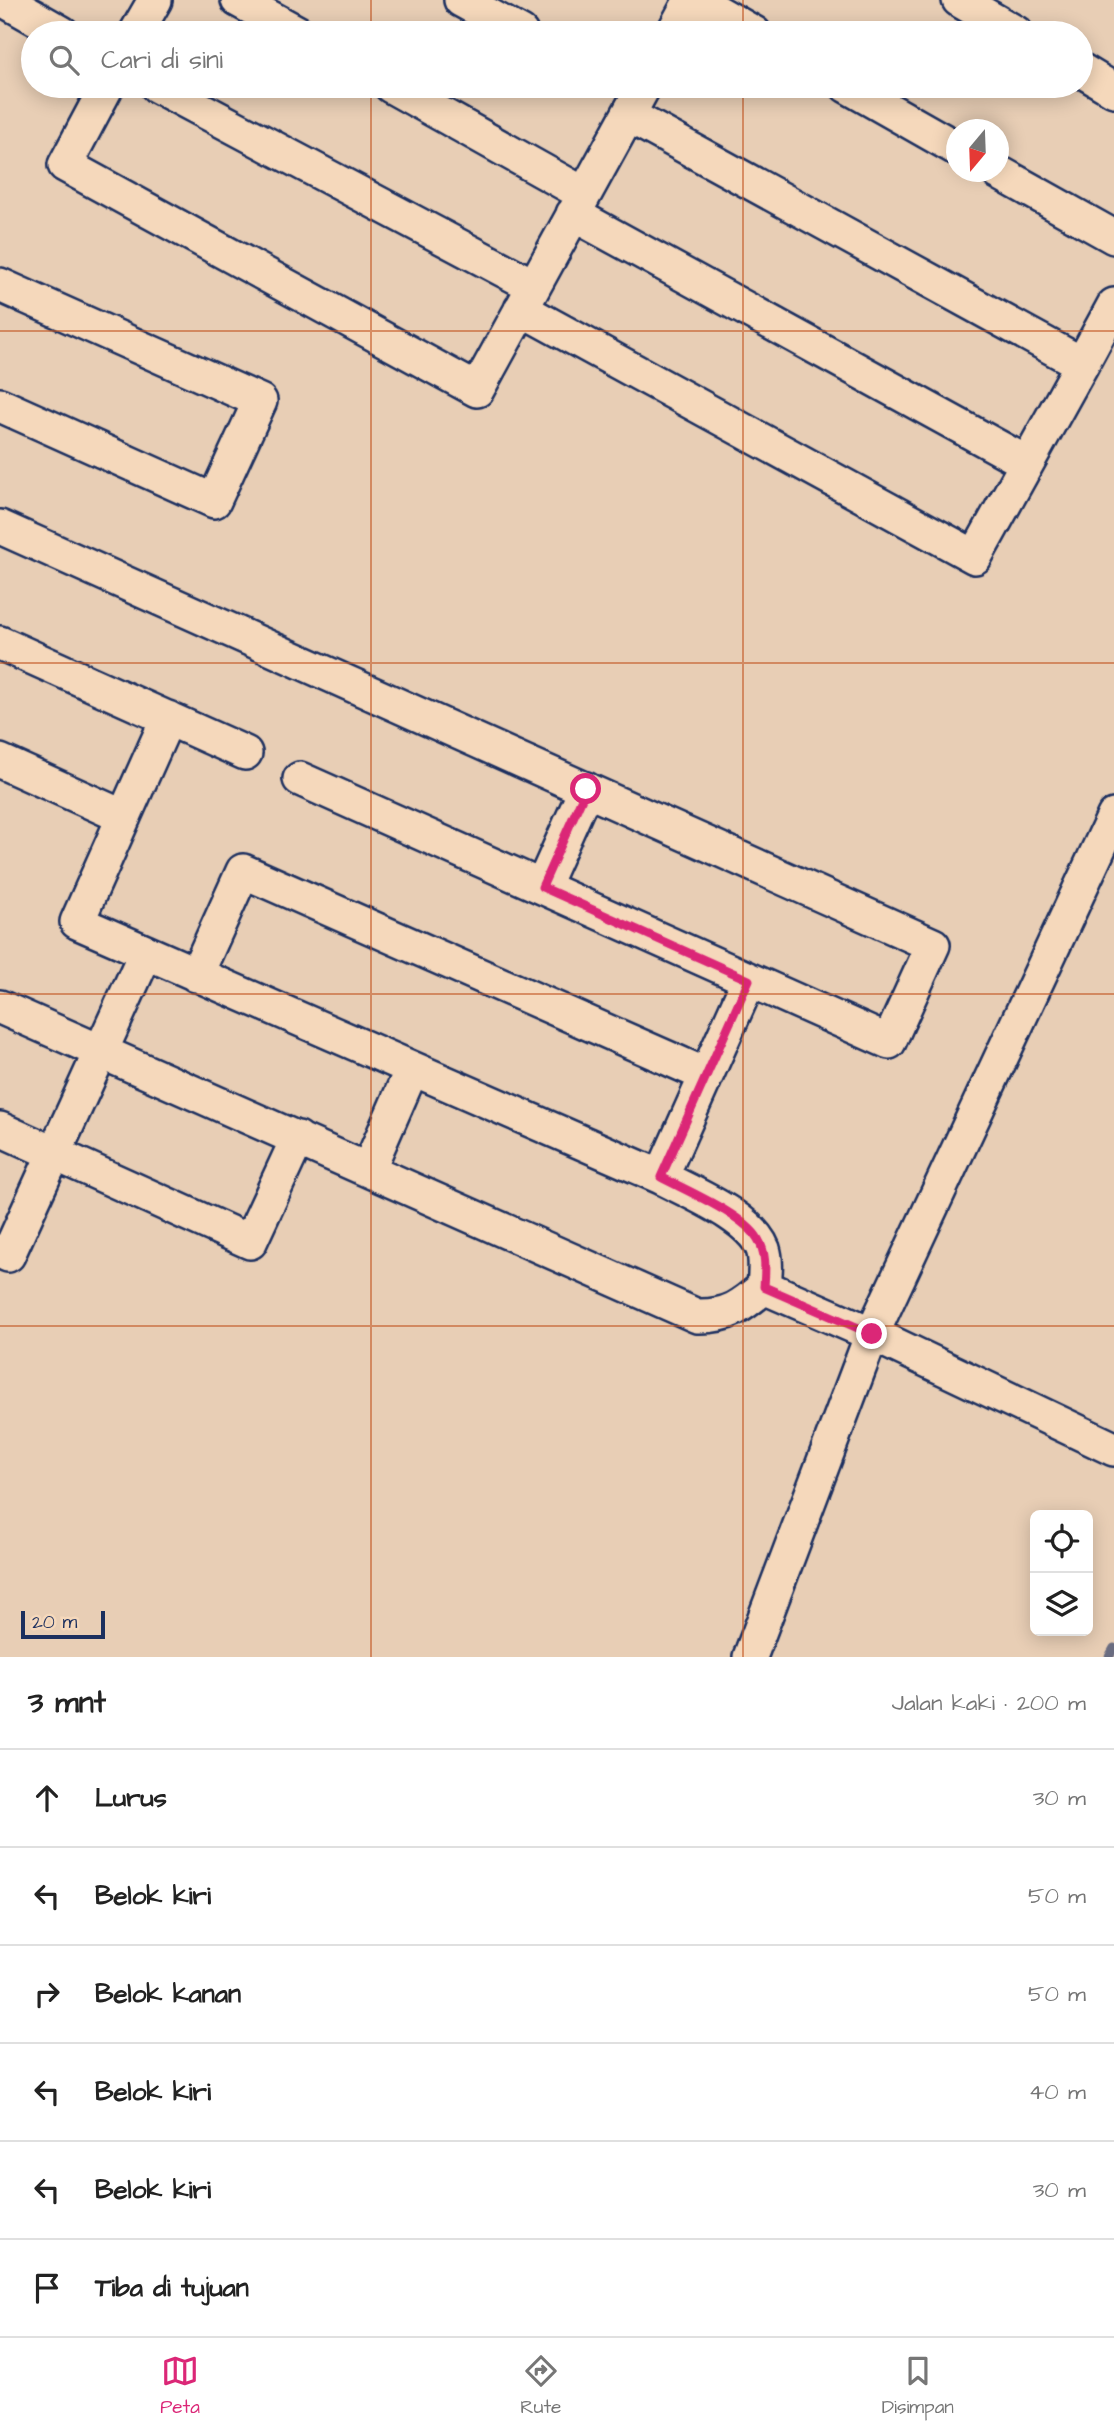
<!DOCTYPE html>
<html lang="id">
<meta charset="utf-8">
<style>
:root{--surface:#fff;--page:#f6f6f6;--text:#222;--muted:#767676;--line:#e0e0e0;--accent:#db2777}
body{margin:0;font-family:"Architects Daughter",sans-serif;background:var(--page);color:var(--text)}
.controls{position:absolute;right:21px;bottom:21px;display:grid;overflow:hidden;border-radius:10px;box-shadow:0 4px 18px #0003}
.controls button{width:63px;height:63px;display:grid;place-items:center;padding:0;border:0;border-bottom:2px solid var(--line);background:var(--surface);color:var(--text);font:35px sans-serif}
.compass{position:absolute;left:946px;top:119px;width:63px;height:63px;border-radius:50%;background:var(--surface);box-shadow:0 4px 18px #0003;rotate:199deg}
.scale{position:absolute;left:21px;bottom:18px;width:84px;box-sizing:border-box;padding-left:7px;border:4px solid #1b2f5e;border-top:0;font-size:19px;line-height:24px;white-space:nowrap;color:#1b2f5e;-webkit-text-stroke:5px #f5d8bb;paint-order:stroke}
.stop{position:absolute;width:21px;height:21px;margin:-16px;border:5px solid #db2777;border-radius:50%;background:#fff}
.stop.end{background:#db2777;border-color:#fff;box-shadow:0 2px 7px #0008}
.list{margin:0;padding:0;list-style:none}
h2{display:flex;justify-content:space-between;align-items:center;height:91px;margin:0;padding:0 28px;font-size:30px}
h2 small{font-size:23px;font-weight:400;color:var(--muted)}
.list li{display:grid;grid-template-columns:46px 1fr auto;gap:21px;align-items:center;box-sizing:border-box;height:98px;padding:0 28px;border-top:2px solid var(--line)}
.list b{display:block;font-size:26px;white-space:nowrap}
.list em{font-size:23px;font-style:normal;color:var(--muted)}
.icon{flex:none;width:38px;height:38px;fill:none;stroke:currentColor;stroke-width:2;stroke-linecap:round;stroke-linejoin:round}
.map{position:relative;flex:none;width:1114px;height:1657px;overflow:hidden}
.search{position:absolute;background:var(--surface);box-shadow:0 4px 18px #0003;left:21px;right:21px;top:21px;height:77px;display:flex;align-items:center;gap:18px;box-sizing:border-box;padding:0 24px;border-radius:38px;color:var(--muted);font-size:26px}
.sheet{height:679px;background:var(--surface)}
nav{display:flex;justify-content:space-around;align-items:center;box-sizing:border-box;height:98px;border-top:2px solid var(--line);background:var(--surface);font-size:19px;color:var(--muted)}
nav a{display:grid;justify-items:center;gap:4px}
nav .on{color:var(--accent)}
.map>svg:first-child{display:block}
</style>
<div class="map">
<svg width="1114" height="1657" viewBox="0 0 1114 1657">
<rect width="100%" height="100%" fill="#e8ceb5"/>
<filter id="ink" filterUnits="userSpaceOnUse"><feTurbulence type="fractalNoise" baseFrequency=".0143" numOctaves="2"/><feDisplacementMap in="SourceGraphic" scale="14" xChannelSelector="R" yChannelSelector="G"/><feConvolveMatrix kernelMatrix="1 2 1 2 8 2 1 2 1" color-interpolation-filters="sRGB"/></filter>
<g filter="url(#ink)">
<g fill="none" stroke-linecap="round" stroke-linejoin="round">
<path stroke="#6a6c80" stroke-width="9" d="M1109,1657l5,-9"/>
<defs>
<path id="street" d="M4,0l58,33
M238,0l60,33
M461,0l60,33
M696,0l58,33
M959,0l57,33
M136,33l19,-33
M673,33l18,-33
M1081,70l33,20
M107,86l-42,79 412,225 167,-304
M157,86l377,200
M391,86l193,108
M847,86l109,62
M628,115l454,249 32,-59
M998,172l116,65
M573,214l454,249
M0,285l260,116 -46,100 -214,-96
M521,309l454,248 107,-193
M0,527l933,418 -44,97 -589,-263
M0,643l245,110
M168,718l-91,204 584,255c30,16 90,40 102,72 4,12 2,25 1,38
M0,761l124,56
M542,887l44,-98
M196,975l47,-104 463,204
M0,1007l697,309c31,1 45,-10 67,-29l108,47 242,115
M0,1129l250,113 48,-104
M368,1170l44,-101
M661,1177l88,-197
M0,1251l8,4 138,-303
M750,1657l122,-323 242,-518"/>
</defs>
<use href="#street" stroke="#1b2f5e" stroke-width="38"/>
<use href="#street" stroke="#f5d8bb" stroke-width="33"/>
</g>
</g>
<g fill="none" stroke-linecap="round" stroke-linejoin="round" filter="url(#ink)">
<path stroke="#db2777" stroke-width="9" d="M586,789l-44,98 207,93 -88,197c26,14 83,38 97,62 9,15 7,32 6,48l108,47"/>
</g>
<path fill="none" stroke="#bf511c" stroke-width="2" stroke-opacity="0.55" d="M371,0v33M743,0v33M371,86v1571M743,86v1571M0,331h1114M0,663h1114M0,994h1114M0,1326h1114"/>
</svg>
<div class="controls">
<button><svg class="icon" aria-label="locate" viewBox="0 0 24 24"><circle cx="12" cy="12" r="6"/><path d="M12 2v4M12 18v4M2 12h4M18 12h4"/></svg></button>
<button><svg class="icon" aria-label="layers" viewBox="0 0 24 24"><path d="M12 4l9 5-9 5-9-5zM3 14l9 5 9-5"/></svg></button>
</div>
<svg class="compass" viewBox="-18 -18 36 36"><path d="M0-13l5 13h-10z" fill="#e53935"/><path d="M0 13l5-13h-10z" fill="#767676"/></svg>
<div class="scale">20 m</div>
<div class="stop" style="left:586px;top:789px"></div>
<div class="stop end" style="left:872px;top:1334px"></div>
<div class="search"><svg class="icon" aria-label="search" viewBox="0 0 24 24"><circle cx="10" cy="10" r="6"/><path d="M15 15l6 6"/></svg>Cari di sini</div>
</div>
<section class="sheet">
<h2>3 mnt<small>Jalan kaki · 200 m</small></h2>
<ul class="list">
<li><svg class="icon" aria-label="ahead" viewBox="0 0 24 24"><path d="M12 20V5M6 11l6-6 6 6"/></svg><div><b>Lurus</b></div><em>30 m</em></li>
<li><svg class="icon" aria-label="left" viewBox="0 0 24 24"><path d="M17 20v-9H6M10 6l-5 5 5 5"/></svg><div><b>Belok kiri</b></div><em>50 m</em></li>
<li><svg class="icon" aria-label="right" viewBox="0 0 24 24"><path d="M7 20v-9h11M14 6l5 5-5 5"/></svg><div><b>Belok kanan</b></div><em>50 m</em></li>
<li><svg class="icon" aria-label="left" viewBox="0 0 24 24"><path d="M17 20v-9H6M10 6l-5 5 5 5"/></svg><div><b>Belok kiri</b></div><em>40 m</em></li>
<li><svg class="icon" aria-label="left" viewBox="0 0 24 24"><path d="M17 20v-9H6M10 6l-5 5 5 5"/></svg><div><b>Belok kiri</b></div><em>30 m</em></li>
<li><svg class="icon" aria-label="arrive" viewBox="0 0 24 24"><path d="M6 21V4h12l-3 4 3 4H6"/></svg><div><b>Tiba di tujuan</b></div></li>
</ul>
</section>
<nav>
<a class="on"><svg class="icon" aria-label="map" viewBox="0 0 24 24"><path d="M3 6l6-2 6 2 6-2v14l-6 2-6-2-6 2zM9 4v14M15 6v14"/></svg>Peta</a>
<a><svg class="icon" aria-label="directions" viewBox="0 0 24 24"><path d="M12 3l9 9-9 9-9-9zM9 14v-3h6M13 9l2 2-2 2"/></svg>Rute</a>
<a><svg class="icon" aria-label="saved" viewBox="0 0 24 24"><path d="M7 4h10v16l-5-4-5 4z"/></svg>Disimpan</a>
</nav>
